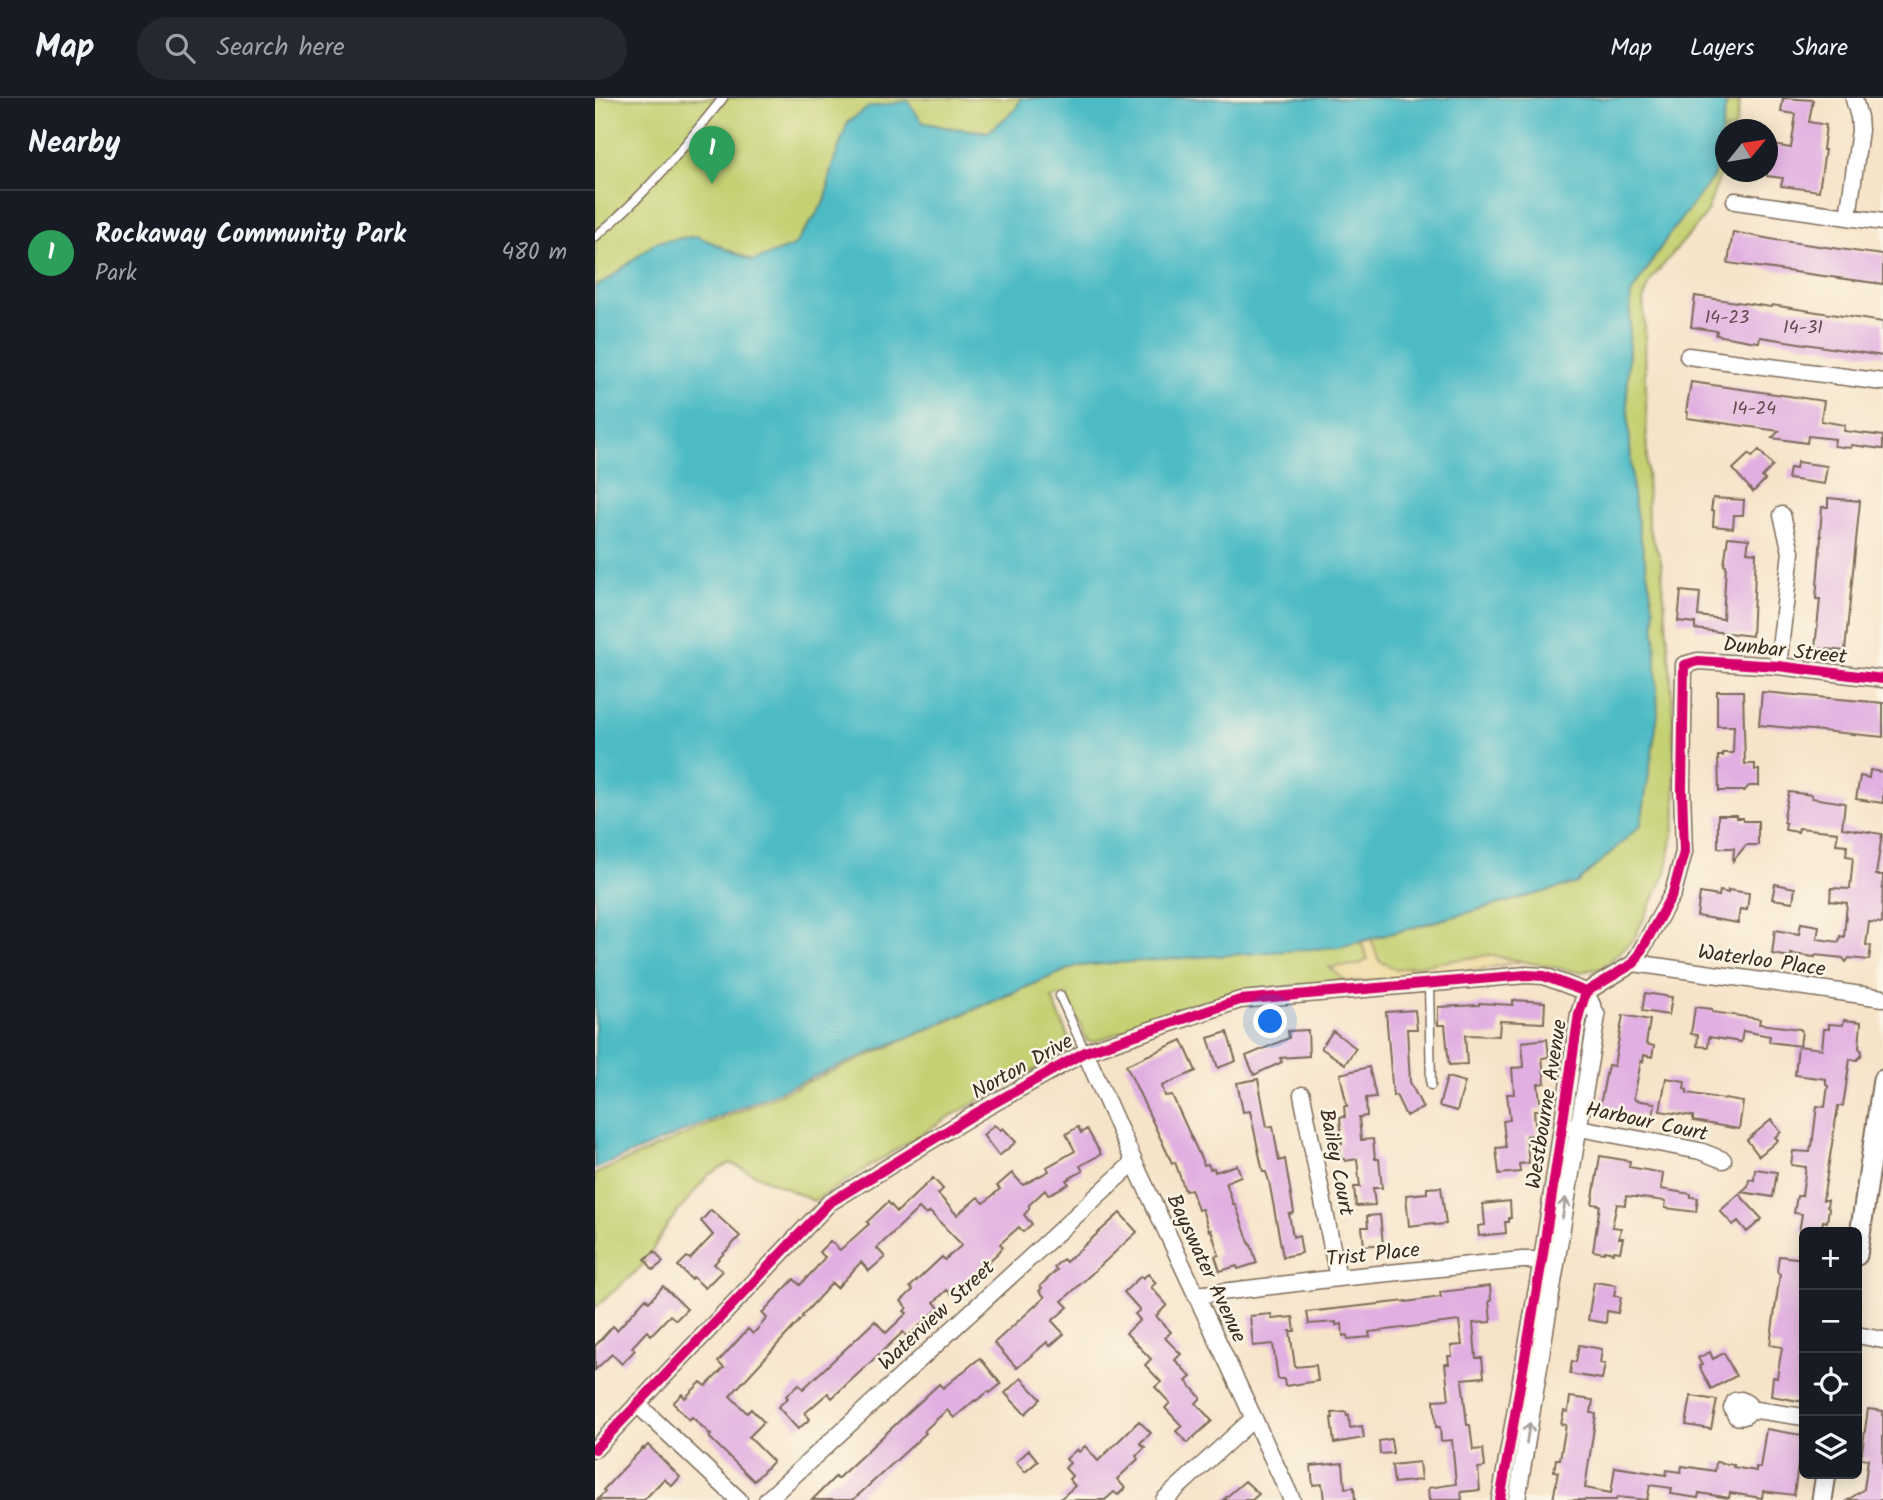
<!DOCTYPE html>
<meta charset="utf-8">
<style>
:root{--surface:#171b24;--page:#242831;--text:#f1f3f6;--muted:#9ea1a6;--line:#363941;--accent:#1f6fb2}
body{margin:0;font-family:Kalam,sans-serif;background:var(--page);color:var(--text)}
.controls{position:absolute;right:21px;bottom:21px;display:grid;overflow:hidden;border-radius:10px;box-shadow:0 4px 18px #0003}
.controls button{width:63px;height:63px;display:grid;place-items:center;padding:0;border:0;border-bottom:2px solid var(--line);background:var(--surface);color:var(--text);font:35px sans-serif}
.compass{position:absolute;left:1120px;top:21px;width:63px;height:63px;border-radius:50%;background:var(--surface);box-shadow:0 4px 18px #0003;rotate:60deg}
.you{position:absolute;left:676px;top:924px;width:24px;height:24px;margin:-18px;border:5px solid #fff;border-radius:50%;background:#1a73e8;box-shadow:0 0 0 10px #1a73e833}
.badge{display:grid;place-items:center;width:46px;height:46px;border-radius:50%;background:var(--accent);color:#fff;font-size:23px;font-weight:700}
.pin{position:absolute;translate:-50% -58px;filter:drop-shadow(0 2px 4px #0008)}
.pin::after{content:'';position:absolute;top:37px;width:24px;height:21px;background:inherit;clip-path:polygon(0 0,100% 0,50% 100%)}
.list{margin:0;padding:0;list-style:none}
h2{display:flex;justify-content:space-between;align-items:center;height:91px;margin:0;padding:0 28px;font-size:30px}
h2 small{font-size:23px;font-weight:400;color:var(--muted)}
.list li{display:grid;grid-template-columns:46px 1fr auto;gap:21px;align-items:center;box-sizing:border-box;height:126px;padding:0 28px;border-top:2px solid var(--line)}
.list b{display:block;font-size:26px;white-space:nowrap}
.list p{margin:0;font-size:23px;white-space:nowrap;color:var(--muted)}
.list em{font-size:23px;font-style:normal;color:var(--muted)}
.icon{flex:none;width:38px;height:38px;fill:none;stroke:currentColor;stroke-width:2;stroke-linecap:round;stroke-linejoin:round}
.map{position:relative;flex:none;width:1288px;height:1402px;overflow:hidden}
header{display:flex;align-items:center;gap:42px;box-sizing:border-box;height:98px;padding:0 35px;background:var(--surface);border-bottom:2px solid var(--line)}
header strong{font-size:33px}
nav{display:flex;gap:38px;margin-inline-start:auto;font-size:24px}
.search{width:490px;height:63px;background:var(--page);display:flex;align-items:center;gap:18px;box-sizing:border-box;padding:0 24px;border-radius:38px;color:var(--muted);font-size:26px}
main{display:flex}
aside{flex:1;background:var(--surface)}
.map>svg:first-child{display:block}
</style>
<header>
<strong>Map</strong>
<div class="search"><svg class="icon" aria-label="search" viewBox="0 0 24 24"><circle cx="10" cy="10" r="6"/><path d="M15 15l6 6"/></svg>Search here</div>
<nav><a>Map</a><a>Layers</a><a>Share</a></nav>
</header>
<main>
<aside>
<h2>Nearby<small></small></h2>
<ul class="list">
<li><span class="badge" style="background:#2e9e5b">1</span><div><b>Rockaway Community Park</b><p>Park</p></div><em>480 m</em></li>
</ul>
</aside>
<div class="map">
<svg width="1288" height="1402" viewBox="0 0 1288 1402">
<rect width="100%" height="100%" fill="#fcf5e5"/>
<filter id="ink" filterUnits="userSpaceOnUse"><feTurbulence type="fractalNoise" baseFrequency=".0143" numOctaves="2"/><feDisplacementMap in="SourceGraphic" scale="14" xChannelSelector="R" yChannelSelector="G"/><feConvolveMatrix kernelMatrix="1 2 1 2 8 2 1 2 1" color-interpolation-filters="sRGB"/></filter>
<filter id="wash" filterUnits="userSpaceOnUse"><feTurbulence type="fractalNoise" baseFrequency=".00686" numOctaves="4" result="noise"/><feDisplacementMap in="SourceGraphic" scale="28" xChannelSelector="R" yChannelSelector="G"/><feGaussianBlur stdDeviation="1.57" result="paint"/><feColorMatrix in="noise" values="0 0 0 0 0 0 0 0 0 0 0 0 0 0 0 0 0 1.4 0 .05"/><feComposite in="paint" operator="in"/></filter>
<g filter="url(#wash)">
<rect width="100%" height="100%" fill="#f6e4c9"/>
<path fill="#c4d072" stroke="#807d48" stroke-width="2" d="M0,0h426l-6,12 -26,22 -45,-5 -22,-5 -91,47 -5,31 -32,46 -41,15 -56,-25 -102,51z
M1145,3l-5,28 -10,1v33l-20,53 -53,62 -9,22 2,32 3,193 13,36 11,130 4,126 -10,56 -32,66 -32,29 -23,4 -91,-17 -92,15 -17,-9 -8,-22 206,-56 77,-273 -21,-114 -6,-101 4,-101 37,-58 46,-60 12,-71z
M766,844l7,17 -10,6 -28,3 15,13 -93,9 -62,15 -96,37 -7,-1 -20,-46 -15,3 21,51 -126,69 -133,83 -84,-38 -22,12 -40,49 -25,41 -48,43v-134l481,-208z"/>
<path fill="#eeda9e" stroke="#94825e" stroke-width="2" d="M776,841l8,22 17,8 92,-14 34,6 -39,8 -128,13 -10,-1 -15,-14 28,-2 10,-6 -7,-17z"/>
<path fill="#4dbbc6" stroke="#447272" stroke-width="2" d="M426,0h703l2,7 -12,71 -46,60 -37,58 -4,101 6,101 21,114 4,104 -17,111 -64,58 -237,64 -264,19 -481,203v-882l11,-6 50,-39 41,-6 56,25 41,-15 32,-46 5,-31 17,-47 21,-15 39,-6 14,21 22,5 44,5 27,-22z"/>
<g id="blocks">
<path fill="#e1afe1" d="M1188,0l30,2 -4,22 17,3 -3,25h2l-6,41 -38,-5 2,-8 -16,-2v-32l24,4 5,-34 -15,-2z
M1138,134l43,8 107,15v29l-155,-21z
M1100,198l76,11 1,-2 111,17v34l-123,-19 -1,5 -9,-1 -34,-6 1,-4 -26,-4z
M1096,284l133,19 -3,20 24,4 -1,6 39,5v13l-31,-4 -1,3 -17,-2 1,-7 -27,-3 -1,7 -35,-5 7,-7 -92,-13 1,-6h-2z
M1164,352l14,16 -11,11 3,3 -12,12 -20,-23 16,-15 3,3z
M1202,364l30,4 -3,18 -36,-5 2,-11 6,1z
M1118,400l31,2 -1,15h-9l-1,13 -20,-2 1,-15h-3z
M1233,400l32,3 -15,150 -30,-3 5,-49h-4l5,-63h-1l2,-29h6z
M1133,439l21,2 -2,13 9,1 -4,83 -57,-7v-6l-17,-2 3,-30 19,2 -2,23 25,3 3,-54h-2z
M1122,593h26l2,73h10v6h4v16h-10l-5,5h-25l-1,-35h5v-3h10l1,-27h-17z
M1167,594l121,11v34l-124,-12z
M1275,672l13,2v31l-27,-4 4,-23 9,2z
M1194,694l23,3v3l33,5 -3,25 40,6 -6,41h7l-1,48 -13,-1 -3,23 5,1 -2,14 -20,-2 -3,4 -3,-4 -28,-3v2l-24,-3v3l-19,-3 3,-24 24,4 2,-11 18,3 -2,13 22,3 1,-6 4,1 3,-34 -17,-2 1,-13 19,1 3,-32 -7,-1 1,-11 -11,-1 2,-12 -39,-4 -1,4 -13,-2 1,-7 -2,-1v-6z
M1123,717h18v3h7v3h15v24h-12l-13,16 1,-13h-16z
M1180,786l20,4 -2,14 -21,-3z
M1133,792l21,3 -2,17 -7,-1 -2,14 -41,-7 3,-23 19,3 1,-5 8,2z
M1050,895l27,4 -3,18 -27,-4z
M918,902l32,2 -1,21 -44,-2 -1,15 -34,-1 2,29 -18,1 -4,-40h-7v-18l41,-2v-2l34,2z
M1100,909l17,2v3l48,7 -1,5 41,5 2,2 -2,15 -31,-4 1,-6 -27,-5 -2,11 -32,-5 -1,10 -11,-1 1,-11 -7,-1z
M820,912l2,19h-10l3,53 13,26 -17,8 -10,-21 -3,1 -7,-84z
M1028,917l27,5 -4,24 8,2 -2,11 -8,-2 -1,7 -2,-1 -7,36 1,3 20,3 -2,14 -54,-7 9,-45 6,1z
M1249,922l17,2 -2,26 3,3 -1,5 -4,4 -7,-1 -7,47h-5l-15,94h5l-1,7 2,1 -2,14 -4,-1 -2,11h-22l3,-18 -8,-1 3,-17h5l4,-29 -15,-2 2,-14 17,1 1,-6h1l5,-40 8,1 3,-21 -2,-1v-6l-31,-4 3,-29 24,3 2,-20h5v-5l14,1z
M713,932l1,26 -29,2 2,4 -28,13 -8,-19 43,-18 -1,-7z
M738,933l23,17 -11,16 -24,-16z
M632,934l9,29 -18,7 -10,-30z
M952,941l2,18 -7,1 3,25 -7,1 3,26h-7l2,25 -10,1 3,27 -10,1 1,8 -21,2 -3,-26 10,-1 -3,-26 7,-1 -3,-26h7l-2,-26 12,-1 -2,-25z
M587,942l14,31 -34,15 3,10 7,-1 32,70 4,-1 2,5 4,-1 1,4 22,-7 4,11 -15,6 7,22h2l15,41h1l6,18 -19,6 -1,-3 -17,5 -5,-15 4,-1 -8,-25 -2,1 -7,-22 -4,1 -7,-21 -6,2 -10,-29 -3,1 -46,-98z
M774,969l7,30 -10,1 1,18 -8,1 2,23 12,-1 2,20h4l3,29h-9l2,17 -19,1 -2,-19h6l-3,-28 -12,2v-2h-4l-2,-16h3l-2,-26h5l-1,-11h3l-7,-32z
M852,979l18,5 -8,29 -18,-5z
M1071,980l19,3 -1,8 3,1v3l56,9 -4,27 -46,-8v-5l-33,-5z
M663,981l9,48 6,-1 6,35 6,-2 9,54 -5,1 4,23 6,-2 3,18 -19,4 -14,-76 -3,-9h-3l-13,-61 -7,1 -6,-29z
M1176,1022l10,12 -6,5 3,3 -19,16 -12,-16z
M399,1027l7,5 2,-2 13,14 -17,14 -16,-21z
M483,1029l3,6 6,-4 14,25 -21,12 3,5 -17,9 3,4 -21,11 -3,-5 -16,15v4l-5,6 8,9 -9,8 -4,-5 -19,17 3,3 -6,7 -46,40 -4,-4 -13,12 5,6 -32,29 -4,-5 -71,66 -4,-5 -23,20 5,6 -12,10 -20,-22 10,-9 -2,-2 13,-12 4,5 72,-68 11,12 21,-20 -3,-2 3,-3 -6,-7 12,-11 -3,-3 32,-30 3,3 17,-15 -32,-33 -4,3 -7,-7 -42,40 8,9 -16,14 -8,-9 -24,26 -5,-5 -30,33 1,1 -73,79 17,17 4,-4 13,13 -15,15 24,24 -19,20 -45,-44 2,-2 -19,-18 -3,3 -16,-17 9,-9 3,4 16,-16 5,4 18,-18 -6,-6 30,-33 5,5 14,-16 -5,-5 32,-34 6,6 16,-17 9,-11 -6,-5 11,-11 10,9 29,-26 -2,-2 21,-20 9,10 36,-34 10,11 -5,5 19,21 21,-18 6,6 16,-14 -3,-3 15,-13 11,12 26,-14 -2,-4 28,-16 -9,-17z
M1005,1058l30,5 -1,6 34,6 -2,16 30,5v3l7,1 -2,14 -31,-4 1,-7 -40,-5 -1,9 -8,-1 -5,23 9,1 -2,10h4l-3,14 -6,-1 -1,2 -8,-2 -1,2 -11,-2 7,-46 -8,-1z
M1160,1071l22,3 -4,25 -32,-5 7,-6 1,-7 5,1z
M846,1089l5,37 -12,1v-2l-25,3 -3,-31 21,-2v-5z
M1144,1096l23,25 -15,13 -9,-11 -5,4 -13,-14z
M915,1103l1,17h-2v4h-4l1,11 -27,3 -1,-10 7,-1 -2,-21z
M116,1112l29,26 -26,28 8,7 -17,17 -12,-11 -2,2 -13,-13 9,-9 3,2 23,-24 -12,-14z
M525,1115l17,19 -75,69 6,6 -16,14 12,13 -14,12 -3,-4 -30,26 -23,-25 51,-46 -6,-6 3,-3 -2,-2 17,-16 -3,-3 9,-8 3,3z
M785,1117l3,29 -19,2 -2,-19h6l-1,-11z
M60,1153l8,11 -10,8 -8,-11z
M1184,1158l25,3v83l-2,15h2v45l-33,-6 2,-19 4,1 5,-31 -12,-2 10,-71 -3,-2z
M553,1176l8,9 -5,4 16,18 -11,11 15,16 -6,6 16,16 -6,6 16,17 -5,4 15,17 -5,5 16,18 -25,22 -11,-12 6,-5 -17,-18 5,-5 -15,-16 6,-5 -16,-17 6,-6 -25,-26 14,-13 -5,-6 5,-4 -16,-18 17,-16 2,2z
M999,1184l22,3 -2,11 7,1 -3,16 -11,-2 -1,12 -18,-3z
M68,1188l24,23 -11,11 -6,-5 -19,20 -4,-4 -15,16 3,3 -13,14 -10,-10 -17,16v-24l18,-20 4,4 29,-32 3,4z
M895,1188l1,15h-2l2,21 -18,1 3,35h6l2,19 -22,2 5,46h3l3,25 10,-1 2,18 -7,1 2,22 -19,2 1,8h-33l-1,-12 28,-4 -4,-44 -11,1 -1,-14h-4l-2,-27 15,-1 -4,-35h4l-1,-8h4l-1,-10 11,-1 -3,-24 -90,11 1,5 -22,2 -1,-4 -4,1 -1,-12 -6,1v-3l-27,2 -2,-12 99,-11v1l35,-5 -1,-5z
M676,1216l1,5 21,-2 2,14h-5l5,36 21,-2 2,16 -33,5 -1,-7h-6l-5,-35 -20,2 -3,-30z
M984,1247l23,4 -2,14 5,1 -3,15 -32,-5 2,-13 4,1z
M1115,1254l3,7 11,-6 12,23 -25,13 -12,-23 3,-1 -4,-7z
M385,1260l21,26 -11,9 -1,-2 -13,10 -1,-1 -21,18 -7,-8 -23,21 2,2 -73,67h-41l23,-23 2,2 102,-95 4,4z
M426,1280l20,21 -16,15 -20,-21z
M1096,1298l26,4 -6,29 -25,-4z
M975,1299l23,3 -2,13 5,1 -11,74 26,5 4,-26 51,8 1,-5 14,2 1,-6 33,5 1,-9 18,3 -1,2 23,4v-4l4,1 6,-39 36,6 -8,60 -31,-4 -1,7 -32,-5 -1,5 -30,-5 -1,5 -27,-4 1,-6 -22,-3 -3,15 -30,-3 -1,3h-63l5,-28 -4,-1 2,-12h4l6,-34 -5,-1 3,-13 4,1z
M1273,1311l15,2v89h-35l16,-11 4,-30 -7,-1z
M751,1314l1,4 2,-1 1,13 12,-2 2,12 -30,5 -3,-25h2l-1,-5z
M544,1323l12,12 -11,10 5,4 -9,9 2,3 -21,20 8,9 -7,7 -4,-3 -9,8h-46l16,-14 -6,-7 3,-3 -7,-8 5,-5 -4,-4 11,-10 2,3 6,-6 13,15z
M796,1341l2,14 -13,1 -1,-13z
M53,1347l32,32 -8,9 -8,-7 -20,21h-47l8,-8 -2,-2 17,-18 23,-24 1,1z
M434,1352l9,11 -13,11 -9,-10z
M824,1364l2,18 -27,3 -2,-18z
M748,1365l2,25 9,-1 1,13h-31l-2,-16 -9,1 -2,-19z
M650,1383l14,13 -7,6h-29z"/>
</g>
</g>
<g filter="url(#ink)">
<use href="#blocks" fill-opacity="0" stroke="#7c6b5a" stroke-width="2"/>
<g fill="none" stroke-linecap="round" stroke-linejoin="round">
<defs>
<path id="service" d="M0,139c49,-40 89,-90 128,-139
M834,886l2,101
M465,898l25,56"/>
<path id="minor" d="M1140,103l148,21
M1253,119l12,-87 -1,-13 -5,-18
M1093,258l195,26
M1183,568l13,-114 -9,-37
M1039,865l249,35
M490,954l49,110 158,338
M707,997l36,183
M974,1028l131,25 23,9
M601,1197l142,-17 184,-18h20l10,2
M1262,1237l26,5
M42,1306l102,96
M1154,1311c-1,7 -7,9 -13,7l-4,-8 3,-7 6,-1 7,4 1,5 55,8
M0,1351l234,-246 149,-91 107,-60 155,-52 286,-25 18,1 42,16
M172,1402l367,-338
M569,1402l90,-82
M905,1402l42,-240 37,-246 7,-22 48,-29 39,-70 11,-41 -2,-63 2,-124 14,-4 80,5 105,13
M922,1402l80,-484 -11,-24"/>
<path id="tertiary" d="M1262,1157l26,-175
M1227,1402l4,-26"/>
</defs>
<use href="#service" stroke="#7c6b5a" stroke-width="11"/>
<use href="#minor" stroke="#7c6b5a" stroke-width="19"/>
<use href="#tertiary" stroke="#7c6b5a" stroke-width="23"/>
<use href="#service" stroke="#fff" stroke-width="8"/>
<use href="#minor" stroke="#fff" stroke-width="16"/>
<use href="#tertiary" stroke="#fff" stroke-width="19"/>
<defs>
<path id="cycleway" d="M0,1351l234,-246 149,-91 107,-60 155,-52 286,-25 18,1 42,16
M905,1402l42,-240 37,-246 7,-22 48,-29 39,-70 11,-41 -2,-63 2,-124 14,-4 80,5 105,13"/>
</defs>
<use href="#cycleway" stroke="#fcf5e5" stroke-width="15"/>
<use href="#cycleway" stroke="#d6006c" stroke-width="10"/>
</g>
<defs><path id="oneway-shaft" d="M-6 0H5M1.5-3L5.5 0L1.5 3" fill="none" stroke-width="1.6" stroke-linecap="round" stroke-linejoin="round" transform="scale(1.75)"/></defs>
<g stroke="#a79f9a">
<use href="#oneway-shaft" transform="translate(969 1110) rotate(-81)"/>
<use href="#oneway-shaft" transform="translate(933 1335) rotate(-81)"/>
</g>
</g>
<g text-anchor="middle" stroke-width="5" stroke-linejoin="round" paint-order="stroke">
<g font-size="18" fill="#644b4f">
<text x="1132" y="225">14-23</text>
<text x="1208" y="235">14-31</text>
<text x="1159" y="316">14-24</text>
</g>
<g font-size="21" fill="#3b2a1e" stroke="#fcf5e5">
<text transform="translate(1190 552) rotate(6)" y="7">Dunbar Street</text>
<text transform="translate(1167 862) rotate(8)" y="7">Waterloo Place</text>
<text transform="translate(427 968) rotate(-29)" y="7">Norton Drive</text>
<text transform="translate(951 1006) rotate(-81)" y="7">Westbourne Avenue</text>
<text transform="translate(1052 1023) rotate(12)" y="7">Harbour Court</text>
<text transform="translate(742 1064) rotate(79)" y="7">Bailey Court</text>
<text transform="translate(778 1156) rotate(-6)" y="7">Trist Place</text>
<text transform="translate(612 1170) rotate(65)" y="7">Bayswater Avenue</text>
<text transform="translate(341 1217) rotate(-43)" y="7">Waterview Street</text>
</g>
</g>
</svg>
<div class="controls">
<button>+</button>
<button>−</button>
<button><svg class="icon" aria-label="locate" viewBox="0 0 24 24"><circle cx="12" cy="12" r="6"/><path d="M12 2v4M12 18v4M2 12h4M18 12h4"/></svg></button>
<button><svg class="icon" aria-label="layers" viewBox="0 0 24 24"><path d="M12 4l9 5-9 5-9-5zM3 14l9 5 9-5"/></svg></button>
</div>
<svg class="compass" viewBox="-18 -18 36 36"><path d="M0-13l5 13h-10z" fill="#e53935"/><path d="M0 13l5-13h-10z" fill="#9ea1a6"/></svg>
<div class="you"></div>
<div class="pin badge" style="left:117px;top:86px;background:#2e9e5b">1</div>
</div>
</main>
